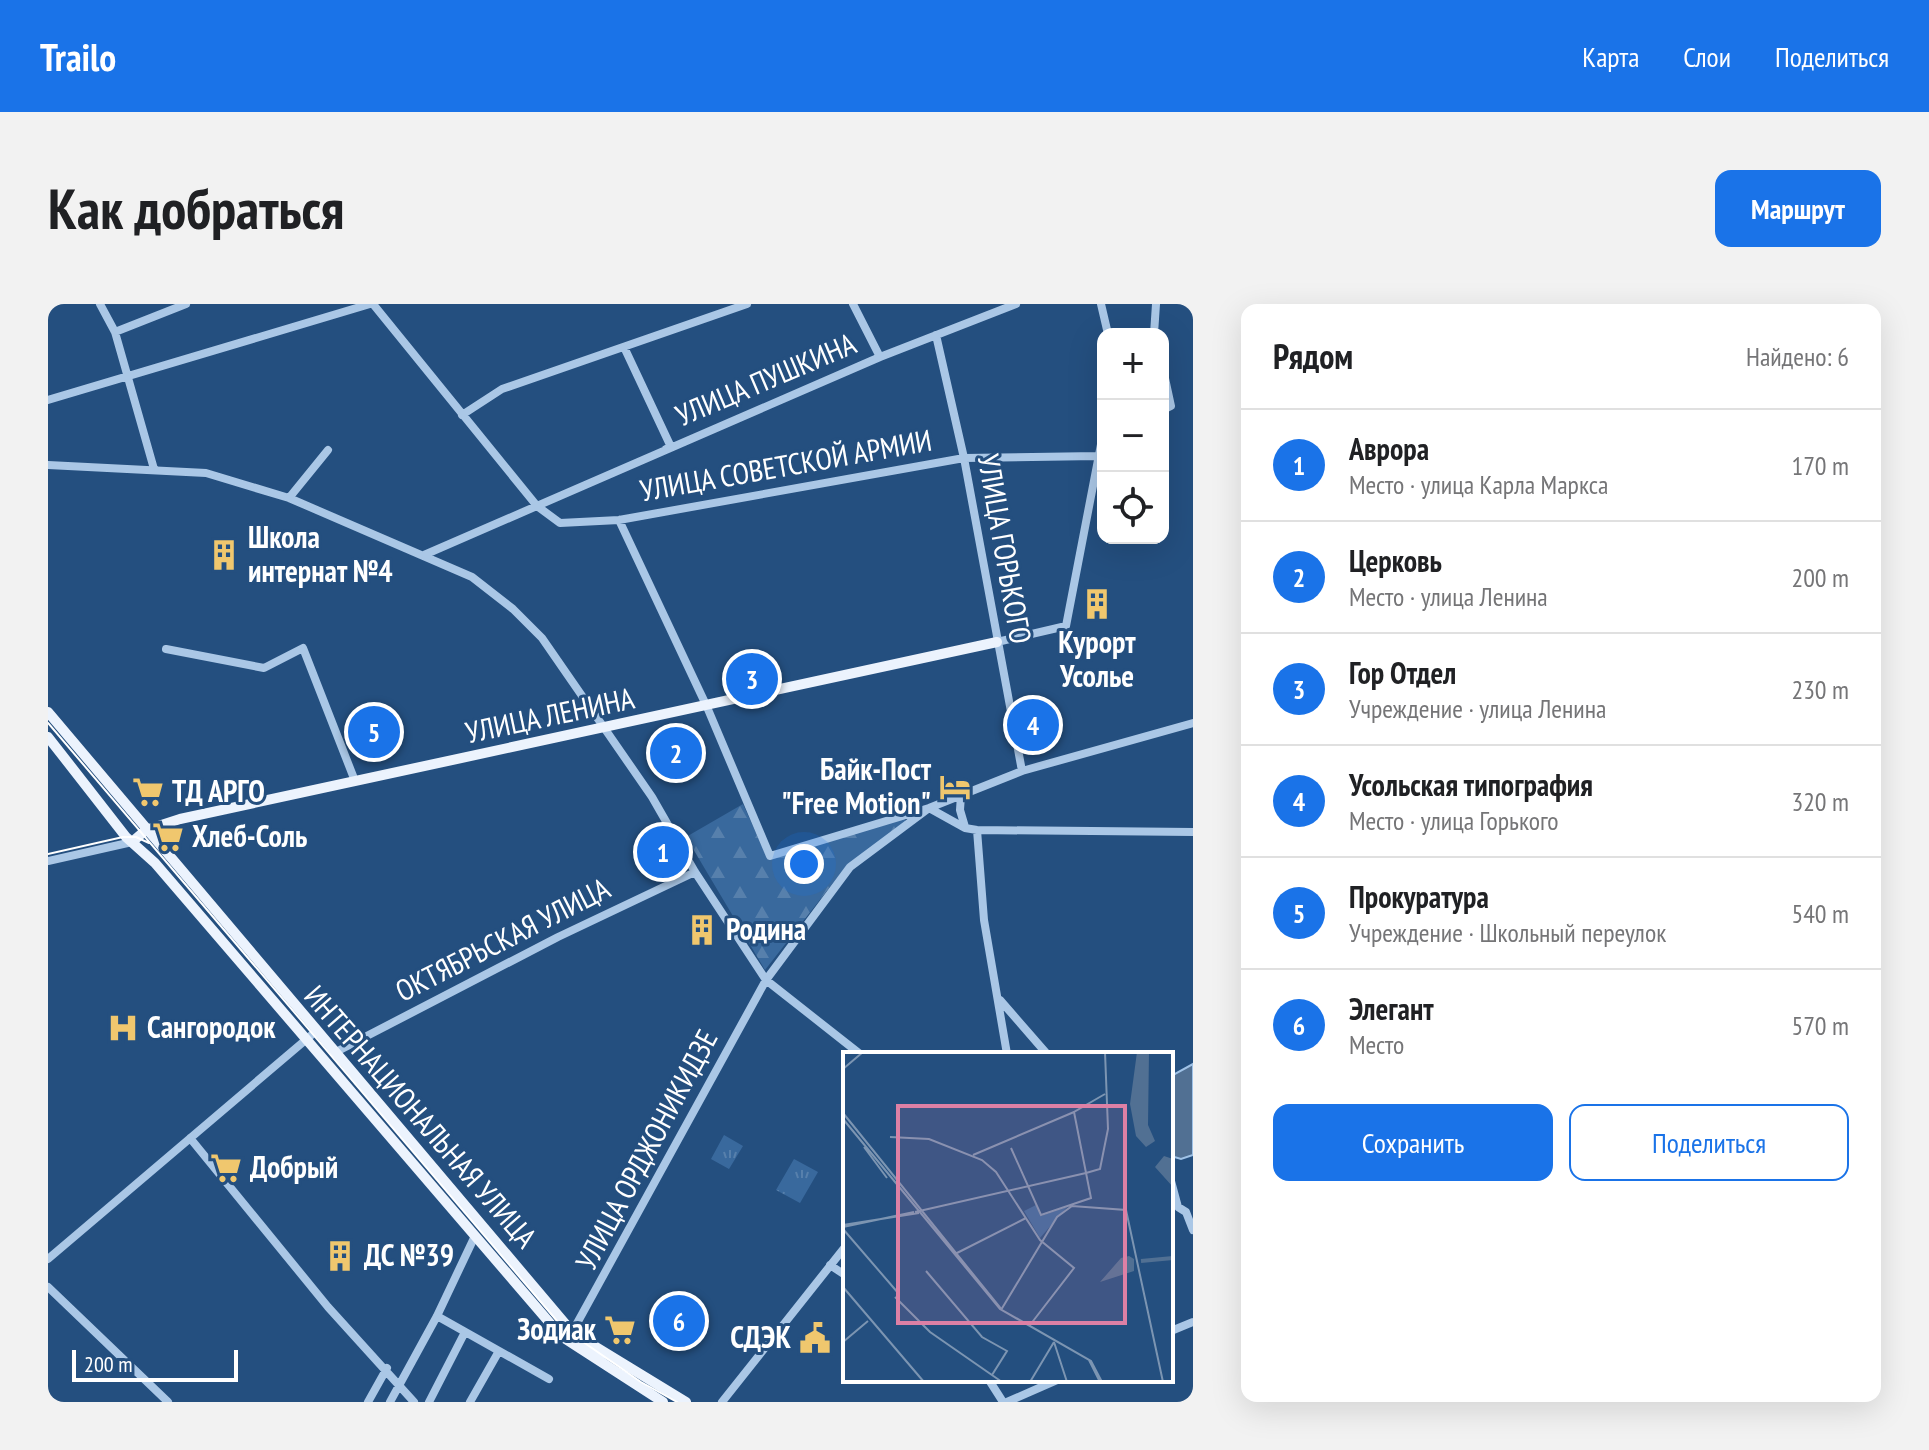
<!DOCTYPE html>
<html lang="ru">
<meta charset="utf-8">
<style>
:root{--surface:#fff;--page:#f2f2f2;--text:#202124;--muted:#757577;--line:#e0e0e0;--accent:#1a73e8}
body{margin:0;font-family:"PT Sans Narrow",sans-serif;background:var(--page);color:var(--text)}
.controls{position:absolute;right:24px;top:24px;display:grid;overflow:hidden;border-radius:16px;box-shadow:0 8px 32px #0002}
.controls button{width:72px;height:72px;display:grid;place-items:center;padding:0;border:0;border-bottom:2px solid var(--line);background:var(--surface);color:var(--text);font:40px sans-serif}
.scale{position:absolute;left:24px;bottom:20px;width:166px;box-sizing:border-box;padding-left:8px;border:4px solid #fff;border-top:0;font-size:22px;line-height:28px;white-space:nowrap;color:#fff;-webkit-text-stroke:6px #244f7f;paint-order:stroke}
.you{position:absolute;left:756px;top:560px;width:28px;height:28px;margin:-20px;border:6px solid #fff;border-radius:50%;background:#1a73e8;box-shadow:0 0 0 12px #1a73e833}
.badge{display:grid;place-items:center;width:52px;height:52px;border-radius:50%;background:var(--accent);color:#fff;font-size:26px;font-weight:700}
.pin{position:absolute;translate:-50% -50%;border:4px solid #fff;box-shadow:0 2px 8px #0006}
.list{margin:0;padding:0;list-style:none}
h2{display:flex;justify-content:space-between;align-items:center;height:104px;margin:0;padding:0 32px;font-size:34px}
h2 small{font-size:26px;font-weight:400;color:var(--muted)}
.list li{display:grid;grid-template-columns:52px 1fr auto;gap:24px;align-items:center;box-sizing:border-box;height:112px;padding:0 32px;border-top:2px solid var(--line)}
.list b{display:block;font-size:30px;white-space:nowrap}
.list p{margin:0;font-size:26px;white-space:nowrap;color:var(--muted)}
.list em{font-size:26px;font-style:normal;color:var(--muted)}
.actions{display:flex;gap:16px;padding:24px 32px}
.actions a{flex:1;padding:18px 0;border:2px solid var(--accent);border-radius:16px;text-align:center;font-size:28px;color:var(--accent)}
.actions .main{background:var(--accent);color:#fff}
.icon{flex:none;width:44px;height:44px;fill:none;stroke:currentColor;stroke-width:2;stroke-linecap:round;stroke-linejoin:round}
.map{position:relative;flex:none;width:1145px;height:1098px;overflow:hidden;border-radius:16px}
header{display:flex;align-items:center;gap:48px;box-sizing:border-box;height:112px;padding:0 40px;background:var(--accent);color:#fff}
header strong{font-size:38px}
nav{display:flex;gap:44px;margin-inline-start:auto;font-size:28px}
.intro{display:flex;align-items:center;justify-content:space-between;box-sizing:border-box;height:192px;padding:0 48px}
h1{margin:0;font-size:56px}
.button{padding:20px 36px;border-radius:16px;background:var(--accent);color:#fff;font-size:28px;font-weight:700}
main{display:flex;gap:48px;padding:0 48px}
aside{flex:1;background:var(--surface);border-radius:16px;box-shadow:0 8px 32px #0002}
.map>svg:first-child{display:block}
</style>
<header>
<strong>Trailo</strong>
<nav><a>Карта</a><a>Слои</a><a>Поделиться</a></nav>
</header>
<div class="intro"><h1>Как добраться</h1><a class="button">Маршрут</a></div>
<main>
<div class="map">
<svg width="1145" height="1098" viewBox="0 0 1145 1098">
<defs>
<pattern id="forest-firs" width="22" height="20" patternUnits="userSpaceOnUse" patternTransform="scale(2)"><rect width="22" height="20" fill="#39699d"/><path d="M5 1l3.5 6h-7zM16 11l3.5 6h-7z" fill="#5780ac"/></pattern>
<pattern id="park-tufts" width="24" height="20" patternUnits="userSpaceOnUse" patternTransform="scale(2)"><rect width="24" height="20" fill="#39699d"/><path d="M3 7l-1-3M5 7V3M7 7l1-3M15 17l-1-3M17 17v-4M19 17l1-3" fill="none" stroke="#5780ac"/></pattern>
</defs>
<rect width="100%" height="100%" fill="#244f7f"/>
<path fill="url(#forest-firs)" d="M695,500l25,56 136,-42 3,7 -60,40 -82,105 -79,-133z"/>
<path fill="url(#park-tufts)" d="M676,831l19,11 -14,23 -18,-10z
M746,855l24,13 -18,31 -24,-13z"/>
<path fill="#517093" stroke="#9fc2e7" stroke-width="2" d="M1145,760v91l-12,4 -10,-3v-80z"/>
<g fill="none" stroke-linecap="round" stroke-linejoin="round">
<path stroke="#aac7e6" stroke-width="8" d="M52,0l15,28 39,137
M325,0l164,202 23,17 59,-3 345,-62 133,-2
M805,0l27,53
M1053,0l7,30
M67,28l71,-28
M1106,30l2,-30
M888,31l28,123 58,313
M576,43l47,100 -5,2
M1115,65l8,37 -8,4
M0,96l322,-96
M414,111l40,-26 245,-85
M0,161l158,8 83,25 183,79 41,32 29,29 110,159 43,75 71,108 94,74
M241,194l39,-48
M571,216l88,187 63,149 159,-48 93,-37 171,-48
M376,251l456,-198 136,-53
M949,338l69,-16 37,-192
M118,345l98,19 39,-20 52,133
M913,491l-1,15 5,17
M929,526l7,90 23,134
M0,557l84,-19
M952,696l47,54
M286,749l224,-116 137,-65
M142,834l138,169 86,95
M1123,877l7,26 8,5 7,18
M0,955l267,-227
M782,961l15,10
M0,983l120,115
M389,1012l112,63
M1123,1027l22,-9
M522,1032l196,-356 84,-113 79,-59 36,20 12,2 216,2
M941,1076l14,22
M320,1098l19,-34
M342,1098l47,-86 37,-78
M381,1098l36,-70
M422,1098l29,-51
M674,1098l123,-155
M959,1098l50,-22"/>
<path stroke="#ecf3fd" stroke-width="10" d="M0,408l525,621 113,69
M0,433l78,100 29,26 406,473 102,66
M84,538l14,-12 34,-11 817,-177"/>
<path stroke="#fff" stroke-width="2" d="M0,419l515,605 78,54 36,20
M0,550l75,-17h13l13,6"/>
</g>
<defs>
<symbol id="building-bare" viewBox="-9 -9 18 18"><path d="M-4-6H4V6H1V3H-1V6H-4ZM-2.5-4.3h1.7v1.8h-1.7ZM.8-4.3h1.7v1.8H.8ZM-2.5-1h1.7V.8h-1.7ZM.8-1h1.7V.8H.8Z" fill="#f0c76e" stroke="#244f7f" stroke-width="2.5" paint-order="stroke"/></symbol>
<symbol id="hotel-bare" viewBox="-9 -9 18 18"><path d="M-6-4.5h1.5V1H6V5H4.5V3h-9V5H-6ZM-4 0a1.8 1.8 0 1 1 3.6 0ZM.5 0V-2.5h3Q6-2.5 6 0Z" fill="#f0c76e" stroke="#244f7f" stroke-width="2.5" paint-order="stroke"/></symbol>
<symbol id="supermarket-bare" viewBox="-9 -9 18 18"><path d="M-6-5.5h2.5l.6 2H6L4.5 2H-2.5L-4.4-4H-6ZM-1.5 3.2a1.3 1.3 0 1 0 .1 0ZM3 3.2a1.3 1.3 0 1 0 .1 0Z" fill="#f0c76e" stroke="#244f7f" stroke-width="2.5" paint-order="stroke"/></symbol>
<symbol id="hospital-bare" viewBox="-9 -9 18 18"><path d="M-5-5h3v3.5h4V-5h3V5h-3V1.5h-4V5h-3Z" fill="#f0c76e" stroke="#244f7f" stroke-width="2.5" paint-order="stroke"/></symbol>
<symbol id="civic-bare" viewBox="-9 -9 18 18"><path d="M-.6-6.5H3V-4.5H.6V-3L4-1V1h2V6H-6V1h2V-1L-.6-3ZM-1.2 2.5V6h2.4V2.5Z" fill="#f0c76e" stroke="#244f7f" stroke-width="2.5" paint-order="stroke"/></symbol>
</defs>
<g fill-rule="evenodd">
<use href="#building-bare" x="154" y="229" width="44" height="44"/>
<use href="#building-bare" x="1027" y="278" width="44" height="44"/>
<use href="#hotel-bare" x="885" y="461" width="44" height="44"/>
<use href="#supermarket-bare" x="78" y="466" width="44" height="44"/>
<use href="#supermarket-bare" x="98" y="511" width="44" height="44"/>
<use href="#building-bare" x="632" y="604" width="44" height="44"/>
<use href="#hospital-bare" x="53" y="702" width="44" height="44"/>
<use href="#supermarket-bare" x="156" y="842" width="44" height="44"/>
<use href="#building-bare" x="270" y="930" width="44" height="44"/>
<use href="#supermarket-bare" x="550" y="1004" width="44" height="44"/>
<use href="#civic-bare" x="745" y="1012" width="44" height="44"/>
</g>
<g text-anchor="middle" stroke-width="6" stroke-linejoin="round" paint-order="stroke">
<g font-size="30" fill="#fff" stroke="#244f7f">
<text transform="translate(718 76) rotate(-23)" y="10">УЛИЦА ПУШКИНА</text>
<text transform="translate(738 162) rotate(-10)" y="10">УЛИЦА СОВЕТСКОЙ АРМИИ</text>
<text transform="translate(956 245) rotate(80)" y="10">УЛИЦА ГОРЬКОГО</text>
<text transform="translate(502 412) rotate(-12)" y="10">УЛИЦА ЛЕНИНА</text>
<text transform="translate(455 636) rotate(-27)" y="10">ОКТЯБРЬСКАЯ УЛИЦА</text>
<text transform="translate(372 813) rotate(49)" y="10">ИНТЕРНАЦИОНАЛЬНАЯ УЛИЦА</text>
<text transform="translate(599 846) rotate(-62)" y="10">УЛИЦА ОРДЖОНИКИДЗЕ</text>
</g>
<g font-size="30" font-weight="bold" fill="#fff" stroke="#244f7f" text-anchor="start">
<text x="200" y="244">Школа<tspan x="200" dy="34">интернат №4</tspan></text>
<text x="1049" y="349" text-anchor="middle">Курорт<tspan x="1049" dy="34">Усолье</tspan></text>
<text x="883" y="476" text-anchor="end">Байк-Пост<tspan x="883" dy="34">"Free Motion"</tspan></text>
<text x="124" y="498">ТД АРГО</text>
<text x="144" y="543">Хлеб-Соль</text>
<text x="678" y="636">Родина</text>
<text x="99" y="734">Сангородок</text>
<text x="202" y="874">Добрый</text>
<text x="316" y="962">ДС №39</text>
<text x="548" y="1036" text-anchor="end">Зодиак</text>
<text x="743" y="1044" text-anchor="end">СДЭК</text>
</g>
</g>
<g transform="translate(795 748)">
<rect width="330" height="330" fill="#244f7f"/>
<path d="M193,153l5,11 26,-9 -27,31 -16,-27z" fill="#39699d"/>
<path d="M294,0h12l-1,73 7,16 -9,6 -10,-11 -6,-32zM321,104l9,3v28l-18,-20zM286,204l5,3v12l-34,11 21,-24z" fill="#517093"/>
<path fill="none" stroke="#517093" stroke-width="4" d="M298,209l32,-3"/>
<path fill="none" stroke="#7c95b2" stroke-width="2" d="M0,17l20,-17M0,61l159,197 89,51 11,21M0,67l157,190 89,51 11,22M47,85l39,2 53,21 14,12 44,68 34,28 -44,57M21,95l23,31M168,96l30,67 50,-17 -17,-86 31,-18M130,103l101,-43M243,121l14,-4 8,-40 -3,-77M72,160l171,-39M0,173l76,-12M0,175l71,-15M0,177l56,65M112,202l71,-36M83,219l56,66 25,14 -15,24M0,235l81,95M52,245l35,35 72,50M158,258l56,-93 15,-11 54,4 37,172M0,290l25,-21M211,290l13,40M187,330l24,-40"/>
<path fill="#dd80a5" fill-opacity="0.15" stroke="#dd80a5" stroke-width="4" d="M55,54h227v217h-227z"/>
<rect width="330" height="330" fill="none" stroke="#fff" stroke-width="4"/>
</g>
</svg>
<div class="controls">
<button>+</button>
<button>−</button>
<button><svg class="icon" aria-label="locate" viewBox="0 0 24 24"><circle cx="12" cy="12" r="6"/><path d="M12 2v4M12 18v4M2 12h4M18 12h4"/></svg></button>
</div>
<div class="scale">200 m</div>
<div class="you"></div>
<div class="pin badge" style="left:615px;top:548px">1</div>
<div class="pin badge" style="left:628px;top:449px">2</div>
<div class="pin badge" style="left:704px;top:375px">3</div>
<div class="pin badge" style="left:985px;top:421px">4</div>
<div class="pin badge" style="left:326px;top:428px">5</div>
<div class="pin badge" style="left:631px;top:1017px">6</div>
</div>
<aside>
<h2>Рядом<small>Найдено: 6</small></h2>
<ul class="list">
<li><span class="badge">1</span><div><b>Аврора</b><p>Место · улица Карла Маркса</p></div><em>170 m</em></li>
<li><span class="badge">2</span><div><b>Церковь</b><p>Место · улица Ленина</p></div><em>200 m</em></li>
<li><span class="badge">3</span><div><b>Гор Отдел</b><p>Учреждение · улица Ленина</p></div><em>230 m</em></li>
<li><span class="badge">4</span><div><b>Усольская типография</b><p>Место · улица Горького</p></div><em>320 m</em></li>
<li><span class="badge">5</span><div><b>Прокуратура</b><p>Учреждение · Школьный переулок</p></div><em>540 m</em></li>
<li><span class="badge">6</span><div><b>Элегант</b><p>Место</p></div><em>570 m</em></li>
</ul>
<div class="actions"><a class="main">Сохранить</a><a>Поделиться</a></div>
</aside>
</main>
